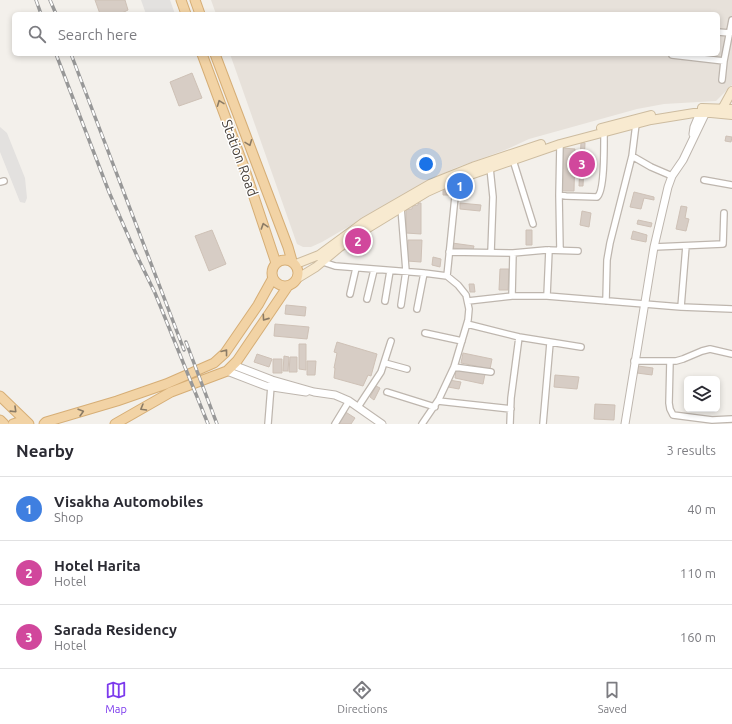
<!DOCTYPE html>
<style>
:root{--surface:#fff;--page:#f7f7f7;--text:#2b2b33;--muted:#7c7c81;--line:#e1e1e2;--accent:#7c3aed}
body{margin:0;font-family:Ubuntu,sans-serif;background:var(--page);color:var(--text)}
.controls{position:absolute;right:12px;bottom:12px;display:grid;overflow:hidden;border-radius:6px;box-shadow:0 2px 6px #0003}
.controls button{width:36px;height:36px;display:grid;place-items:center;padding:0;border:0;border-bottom:1px solid var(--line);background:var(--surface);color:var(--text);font:20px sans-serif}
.you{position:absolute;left:426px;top:164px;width:14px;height:14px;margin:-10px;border:3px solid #fff;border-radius:50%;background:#1a73e8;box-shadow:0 0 0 6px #1a73e833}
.badge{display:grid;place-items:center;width:26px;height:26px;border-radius:50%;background:var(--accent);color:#fff;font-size:13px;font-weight:700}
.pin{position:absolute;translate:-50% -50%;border:2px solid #fff;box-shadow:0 1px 4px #0006}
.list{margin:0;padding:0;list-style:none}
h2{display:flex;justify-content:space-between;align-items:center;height:52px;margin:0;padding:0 16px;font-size:17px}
h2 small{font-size:13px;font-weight:400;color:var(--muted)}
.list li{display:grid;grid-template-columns:26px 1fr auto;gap:12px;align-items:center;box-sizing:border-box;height:64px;padding:0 16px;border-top:1px solid var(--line)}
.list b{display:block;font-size:15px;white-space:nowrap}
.list p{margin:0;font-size:13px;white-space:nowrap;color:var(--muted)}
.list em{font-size:13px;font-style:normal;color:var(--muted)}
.icon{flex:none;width:22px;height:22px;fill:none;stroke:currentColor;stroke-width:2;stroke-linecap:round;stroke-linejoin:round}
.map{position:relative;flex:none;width:732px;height:424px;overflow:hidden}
.search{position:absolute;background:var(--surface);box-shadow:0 2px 6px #0003;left:12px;right:12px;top:12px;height:44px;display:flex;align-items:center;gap:10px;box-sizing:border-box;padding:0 14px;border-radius:6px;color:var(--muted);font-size:15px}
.sheet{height:244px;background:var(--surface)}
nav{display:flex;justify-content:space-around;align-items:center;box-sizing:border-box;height:56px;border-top:1px solid var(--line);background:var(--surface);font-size:11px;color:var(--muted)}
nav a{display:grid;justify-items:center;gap:2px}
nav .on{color:var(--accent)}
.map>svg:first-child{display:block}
</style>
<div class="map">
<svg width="732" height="424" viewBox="0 0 732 424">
<rect width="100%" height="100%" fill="#f3f0eb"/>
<path fill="#e7e1da" d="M211,0h521v85l-16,16 -52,3 -27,5 -108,30 -24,11 -50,18 -37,18 -96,56 -11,5h-8l-6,-3 -67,-190h488v-40h-502z"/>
<path fill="#e3e1df" d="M141,0h29l5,14h-29z
M0,127l7,6 18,45 2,20 -2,5 -5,-1 -20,-50z"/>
<path fill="#d7cdc5" stroke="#cec1b6" d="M95,0h30l3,10 -8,4h-20z
M192,73l10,25 -23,8 -9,-24z
M726,136l6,1 -1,5 -6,-1z
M581,142l4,1 -2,43h-4z
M563,148l12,1 -1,42h-12z
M443,189h8v6h-8z
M634,192l20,5v3l-10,-2 -3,11 -11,-2z
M418,203h3v31l-15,-1v-24h6v-3l6,-1z
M460,203l21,2 -1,6 -20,-2z
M681,206l6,1 -2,11 4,1 -3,12 -10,-2z
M582,211l9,2 -2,14 -9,-2z
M638,220l14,3 -1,4 -14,-3z
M212,230l14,34 -17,7 -14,-35z
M526,230h6v15h-6z
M633,231l14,4 -1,7 -15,-3z
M369,232l-2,20 -8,-13z
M408,240h14l-1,22 -14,-1z
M452,243l22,3 -1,4 -21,-2z
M433,257l8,2 -1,8 -8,-2z
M500,269h9l-1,21h-9z
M469,284h5l1,8h-5z
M286,305l20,2 -1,9 -20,-2z
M275,324l34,3 -2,12 -33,-3z
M337,342l40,12 -6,22 -3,-1 -5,11 -29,-8 1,-10h-1l3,-15 -3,-1z
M299,344h7v26l-7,-1z
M463,353l29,6 -2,10 -29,-6z
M257,354l15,5 -3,8 -15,-5z
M284,356l5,1 -1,14h-5z
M290,357h7v15h-8z
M273,359h9v14h-9z
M307,361h9l-1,14h-8z
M638,366l15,2 -1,7 -15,-2z
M456,369l29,5 -2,10 -28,-6z
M555,375l24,2 -2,12 -23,-2z
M449,380l12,2 -2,7 -11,-2z
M376,386l4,2 -6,12 -4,-3z
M595,404l20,1 -1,15 -20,-1z
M344,411l11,7 -4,6h-16z"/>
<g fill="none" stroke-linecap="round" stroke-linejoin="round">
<defs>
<path id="minor" d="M718,32l12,1
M672,55l52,6
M722,80l2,-19 8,-41
M636,124l-4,32 19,11 21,9
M560,144l-1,51 7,1 31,1c8,-5 7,-56 7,-68
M513,160l20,64
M490,168l3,29 -2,55
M704,180l28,5
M0,182l4,-1
M559,195l1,55
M654,247l69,-3 1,-31
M449,252l64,1 33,-3 32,1
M323,262l12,4 89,7 23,3 11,9 8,10 3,14 -1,11 -14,47 -15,32 -17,25
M447,276l10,-99
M350,294l6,-26
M512,296l1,-43
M547,296l2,-46
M367,299l7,-29
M385,301l5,-30
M468,301l44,-5h35l134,11 51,2
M606,301l1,-41 3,-17 22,-87
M401,305l5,-34 -5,-63
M681,307l5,-61
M417,309l7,-36
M467,324l52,13 62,10
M425,333l37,8
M634,361h42l7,-2 19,-8 8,-2 22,5
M670,361l-1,42 1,6 3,6 39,5 20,-1
M385,363l22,6
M454,367l37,5
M387,392l48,15
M438,401l73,8
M358,407l23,-35 10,-31
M268,424l3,-38
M335,424l14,-23
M510,424l1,-26 8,-61
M543,424l7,-81"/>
<path id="tertiary" d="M693,134l1,-7 8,-19
M233,365l39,15 42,12 21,3 14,6 33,23
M227,371l39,15 40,6
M625,424l29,-177 14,-60 4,-11 11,-16 24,-50"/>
<path id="secondary" d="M702,108l30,1
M721,111l11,-20
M601,128l50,-13
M296,264l23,-9 45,-33 66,-38 45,-18 66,-22
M298,278l18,-11 24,-20 28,-19 59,-36 20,-9 113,-39 91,-24 43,-7h17l21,2"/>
<path id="primary" d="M181,0l5,14
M195,0l5,14
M202,54l43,116 31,93
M215,54l73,193 4,14
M272 273a13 13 0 1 1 26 0a13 13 0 1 1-26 0Z
M0,396l29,28
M0,420l4,4
M13,424l6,-2 9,1
M44,424l2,-2 71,-21 49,-17 48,-21 11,-10 33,-48 15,-27
M115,424l56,-32 56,-21 10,-10 51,-75"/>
</defs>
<use href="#minor" stroke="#beb6ae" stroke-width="8"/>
<use href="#tertiary" stroke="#beb6ae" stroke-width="9"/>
<use href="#secondary" stroke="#cdbca0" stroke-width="10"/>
<use href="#primary" stroke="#d6ae76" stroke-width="11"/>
<use href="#minor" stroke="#fff" stroke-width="5.5"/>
<use href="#tertiary" stroke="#fff" stroke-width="7"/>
<use href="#secondary" stroke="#f8ead0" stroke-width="8"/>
<use href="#primary" stroke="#f2d3a5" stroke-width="9"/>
<defs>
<path id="rail" d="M36,0l5,14
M50,0l6,14
M56,54l53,138 28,64 18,37 53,131
M71,54l113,296
M186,342l31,82"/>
</defs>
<use href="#rail" stroke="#989898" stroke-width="3.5"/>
<use href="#rail" stroke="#fff" stroke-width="2" stroke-dasharray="6" stroke-linecap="butt"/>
</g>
<defs><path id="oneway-chevron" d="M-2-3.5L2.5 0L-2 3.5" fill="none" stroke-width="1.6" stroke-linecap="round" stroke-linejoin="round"/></defs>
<g stroke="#8b7b65">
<use href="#oneway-chevron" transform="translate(220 103) rotate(-111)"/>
<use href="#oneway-chevron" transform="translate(249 143) rotate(69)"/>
<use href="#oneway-chevron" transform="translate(264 226) rotate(-108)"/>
<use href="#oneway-chevron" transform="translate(265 318) rotate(125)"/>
<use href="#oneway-chevron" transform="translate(225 352) rotate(-52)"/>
<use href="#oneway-chevron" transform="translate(143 408) rotate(150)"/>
<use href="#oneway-chevron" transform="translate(14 410) rotate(44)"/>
<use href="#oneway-chevron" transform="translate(81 412) rotate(-16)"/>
</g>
<g text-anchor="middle" stroke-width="3" stroke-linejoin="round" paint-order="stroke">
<g font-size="14" fill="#47403a" stroke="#fff">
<text transform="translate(240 158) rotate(70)" y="5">Station Road</text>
</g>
</g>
</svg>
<div class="controls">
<button><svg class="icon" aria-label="layers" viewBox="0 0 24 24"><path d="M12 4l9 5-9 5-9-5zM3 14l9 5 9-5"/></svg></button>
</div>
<div class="you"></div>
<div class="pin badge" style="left:460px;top:186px;background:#3f7fe0">1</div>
<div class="pin badge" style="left:358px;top:241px;background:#d1479c">2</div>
<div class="pin badge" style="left:582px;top:164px;background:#d1479c">3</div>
<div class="search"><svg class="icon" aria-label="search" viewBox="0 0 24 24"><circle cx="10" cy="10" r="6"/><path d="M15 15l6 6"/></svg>Search here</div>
</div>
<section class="sheet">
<h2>Nearby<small>3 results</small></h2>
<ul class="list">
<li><span class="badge" style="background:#3f7fe0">1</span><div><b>Visakha Automobiles</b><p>Shop</p></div><em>40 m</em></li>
<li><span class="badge" style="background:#d1479c">2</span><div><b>Hotel Harita</b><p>Hotel</p></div><em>110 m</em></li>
<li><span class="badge" style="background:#d1479c">3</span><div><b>Sarada Residency</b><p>Hotel</p></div><em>160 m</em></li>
</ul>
</section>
<nav>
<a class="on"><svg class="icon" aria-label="map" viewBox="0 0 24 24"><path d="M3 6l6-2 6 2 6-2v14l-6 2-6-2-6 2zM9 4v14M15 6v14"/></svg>Map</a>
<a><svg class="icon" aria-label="directions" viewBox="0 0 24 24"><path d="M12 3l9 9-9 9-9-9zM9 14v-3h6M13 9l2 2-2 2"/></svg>Directions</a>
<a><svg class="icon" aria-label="saved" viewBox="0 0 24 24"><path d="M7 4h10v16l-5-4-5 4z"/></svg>Saved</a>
</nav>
